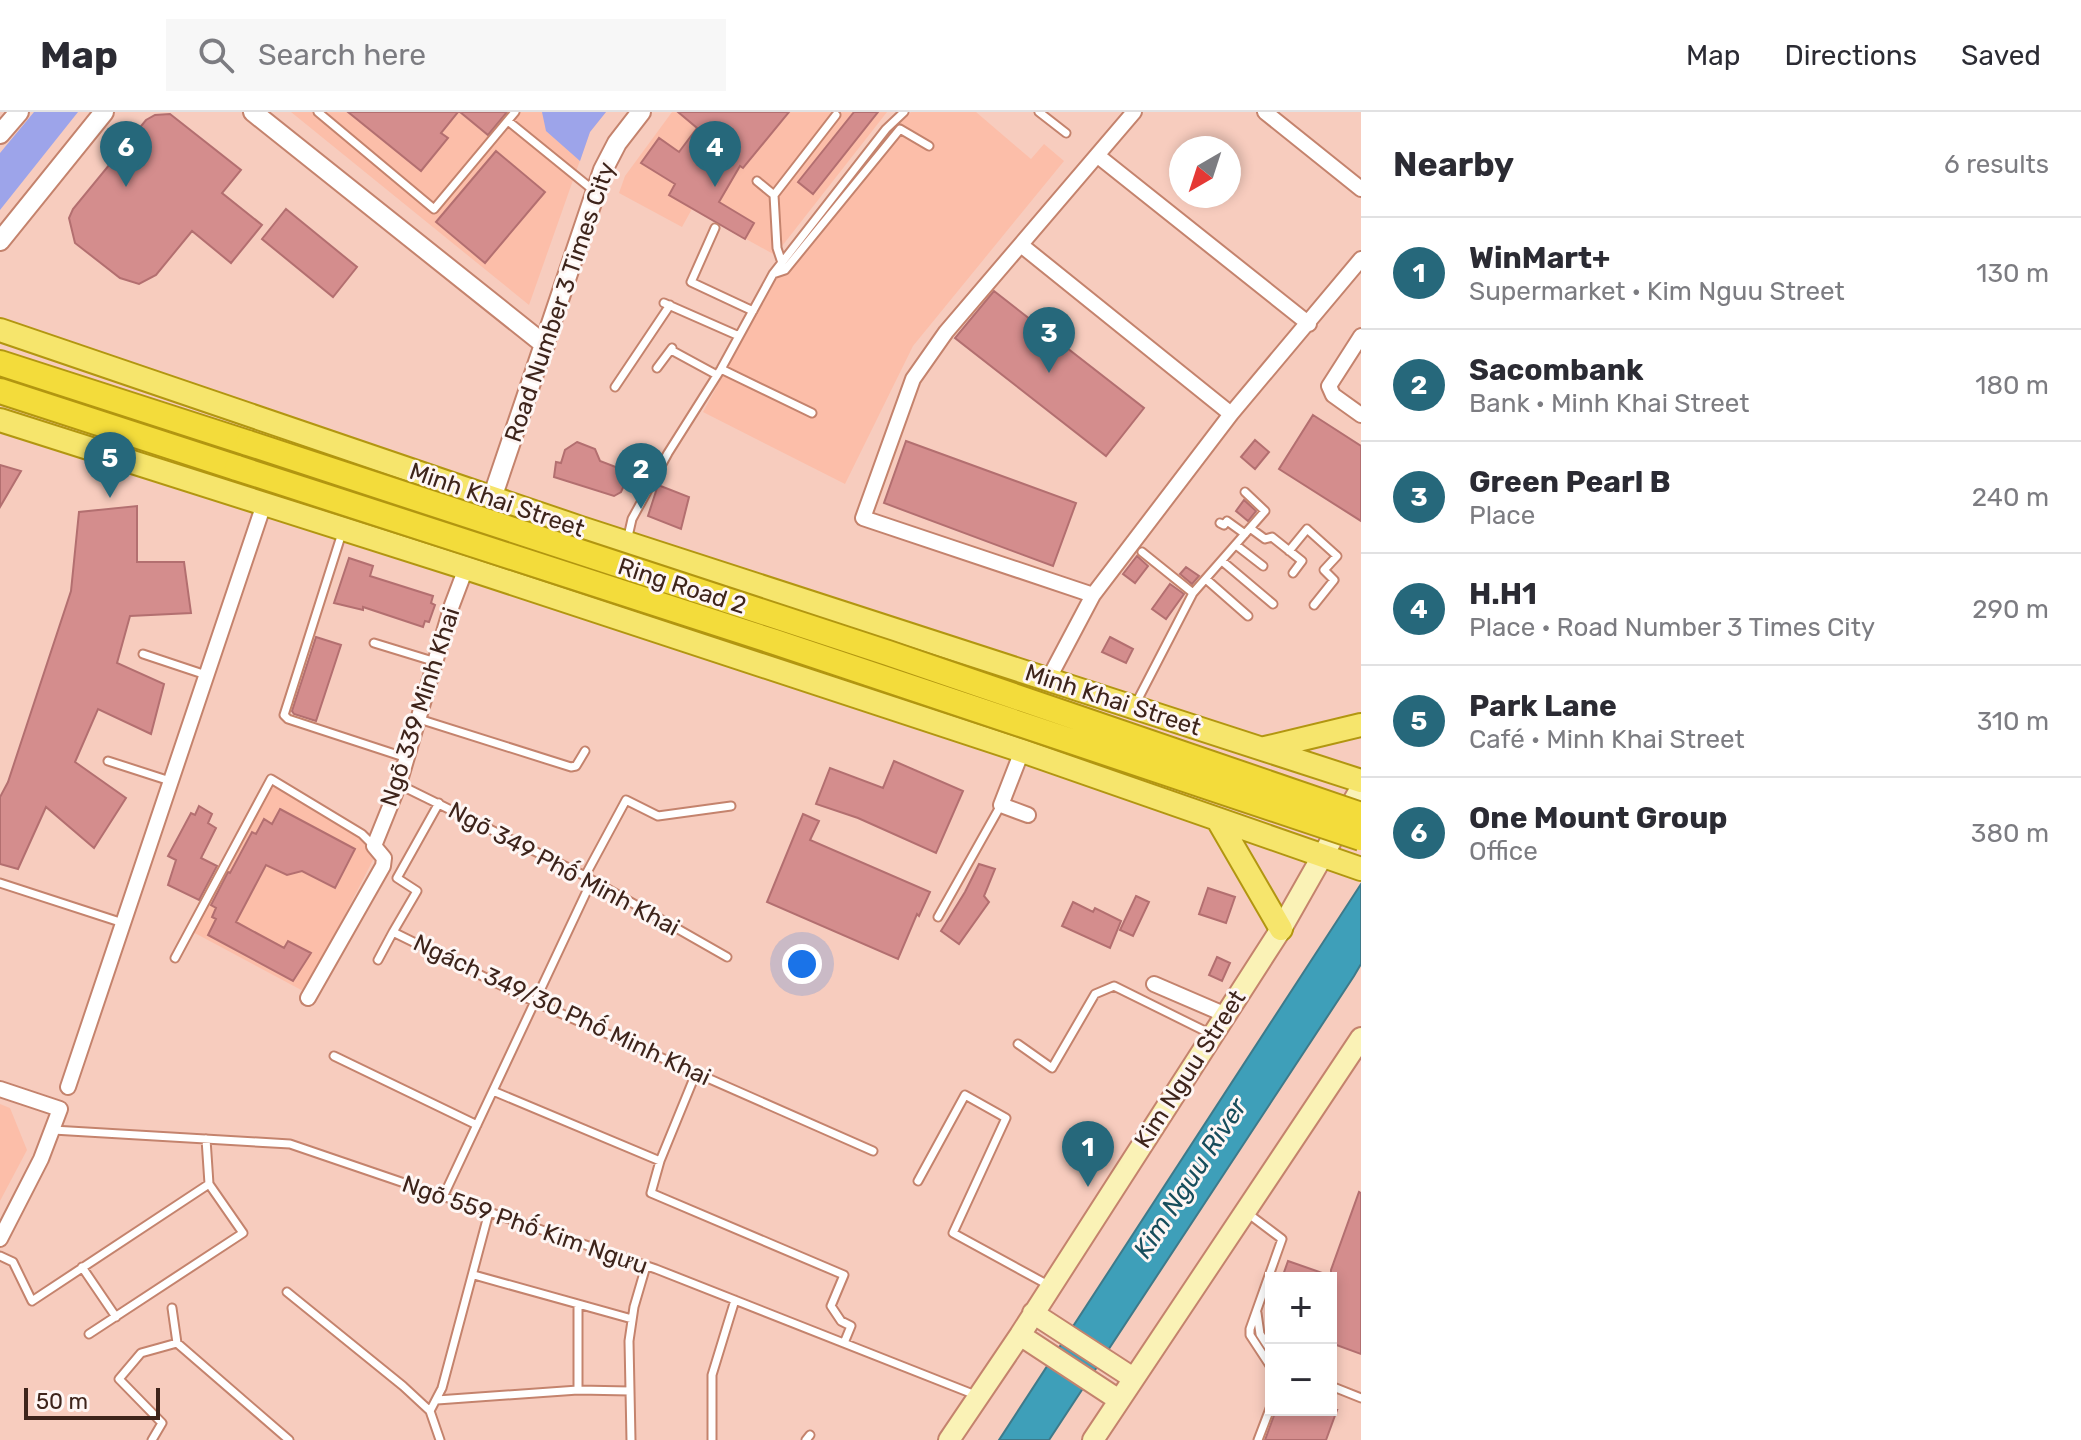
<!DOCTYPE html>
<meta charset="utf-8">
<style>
:root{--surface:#fff;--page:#f7f7f7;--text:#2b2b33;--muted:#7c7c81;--line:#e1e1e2;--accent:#26687b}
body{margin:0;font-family:Rubik,sans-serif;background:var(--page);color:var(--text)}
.controls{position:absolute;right:24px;bottom:24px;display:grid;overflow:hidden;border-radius:0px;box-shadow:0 4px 12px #0003}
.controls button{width:72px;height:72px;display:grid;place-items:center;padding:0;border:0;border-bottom:2px solid var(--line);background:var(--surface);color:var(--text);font:40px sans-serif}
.compass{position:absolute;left:1169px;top:24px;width:72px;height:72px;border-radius:50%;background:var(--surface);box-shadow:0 4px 12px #0003;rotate:219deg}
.scale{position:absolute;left:24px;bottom:20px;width:136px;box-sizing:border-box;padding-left:8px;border:4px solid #3e241b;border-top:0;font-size:22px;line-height:28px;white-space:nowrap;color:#3e241b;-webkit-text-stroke:6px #fef6f4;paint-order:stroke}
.you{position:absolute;left:802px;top:852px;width:28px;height:28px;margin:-20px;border:6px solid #fff;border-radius:50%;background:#1a73e8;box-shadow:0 0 0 12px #1a73e833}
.badge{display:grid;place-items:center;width:52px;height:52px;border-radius:50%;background:var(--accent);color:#fff;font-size:26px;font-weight:700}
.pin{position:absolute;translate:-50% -66px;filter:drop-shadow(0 2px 4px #0008)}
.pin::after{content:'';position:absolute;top:42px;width:28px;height:24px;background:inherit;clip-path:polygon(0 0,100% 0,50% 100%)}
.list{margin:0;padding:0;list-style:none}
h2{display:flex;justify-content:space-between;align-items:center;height:104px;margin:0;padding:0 32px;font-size:34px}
h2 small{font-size:26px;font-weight:400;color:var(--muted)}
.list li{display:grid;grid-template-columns:52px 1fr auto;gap:24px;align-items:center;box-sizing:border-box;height:112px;padding:0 32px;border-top:2px solid var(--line)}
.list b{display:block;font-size:30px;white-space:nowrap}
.list p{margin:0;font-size:26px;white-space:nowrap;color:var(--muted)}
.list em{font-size:26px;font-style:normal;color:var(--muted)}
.icon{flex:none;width:44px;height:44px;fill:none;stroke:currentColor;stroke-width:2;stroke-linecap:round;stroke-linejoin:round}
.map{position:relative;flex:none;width:1361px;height:1328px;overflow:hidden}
header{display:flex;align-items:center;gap:48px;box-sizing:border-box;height:112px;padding:0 40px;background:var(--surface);border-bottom:2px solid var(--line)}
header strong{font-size:38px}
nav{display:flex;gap:44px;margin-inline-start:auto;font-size:28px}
.search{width:560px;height:72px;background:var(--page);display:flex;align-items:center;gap:20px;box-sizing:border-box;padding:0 28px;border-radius:0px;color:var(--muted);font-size:30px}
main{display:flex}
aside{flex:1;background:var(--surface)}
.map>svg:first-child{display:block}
</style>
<header>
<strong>Map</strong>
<div class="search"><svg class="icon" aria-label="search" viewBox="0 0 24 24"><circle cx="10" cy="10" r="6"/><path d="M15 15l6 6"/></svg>Search here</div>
<nav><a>Map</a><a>Directions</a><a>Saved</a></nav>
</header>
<main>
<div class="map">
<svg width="1361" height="1328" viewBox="0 0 1361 1328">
<rect width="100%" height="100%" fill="#f7ccbe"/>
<path fill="#fcbea9" d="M291,0h315l-16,20 -61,173z
M672,0h215l-112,143 -83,-46 -10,18 -63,-34 6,-17z
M911,0h65l55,47 13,-15 20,17 -151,185 -68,138 -142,-72 79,-145 107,-133z
M270,671l85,51 13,11 6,13 -69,134 -114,-61z
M0,992l10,4 17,42 -27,51z"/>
<path fill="#9da4ea" d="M34,0h44l-78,98v-57z
M542,0h64l-16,20 -10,29 -34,-30z"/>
<path fill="#3e9fb9" stroke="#3e7a8a" stroke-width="2" d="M1361,772v80l-7,12 -305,464h-50z"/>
<path fill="#d48d8d" stroke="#b36f70" stroke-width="2" d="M348,0h110l-17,21 7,5 -27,33z
M460,0h47l-19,23z
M678,0h111l-46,56 -3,-2 -21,36 35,21 -9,16 -76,-44 6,-11 -34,-21 18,-25 20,14 18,-24z
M854,0h24l-65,82 -15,-12z
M170,2l71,56 -19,23 40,32 -31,38 -39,-32 -36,44 -17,9 -19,-6 -45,-35 -6,-25 4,-9 73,-89 9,-5z
M496,39l49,41 -60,71 -49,-41z
M286,97l71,58 -24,30 -71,-58z
M994,179l150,117 -38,48 -151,-118z
M1313,303l48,31v75l-82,-52z
M1255,328l14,12 -14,17 -14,-12z
M906,329l170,62 -23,63 -169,-63z
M577,330l18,7 5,12 21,8 5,12 -5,11 -7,4 -60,-19 2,-15 5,1 4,-13z
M0,353l21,6 -21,36z
M658,373l31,12 -8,32 -33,-13z
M1244,388l12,11 -8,10 -12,-10z
M137,394v56h47l7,51 -61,3 -13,47 47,21 -13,50 -53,-25 -23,53 51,36 -32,50 -48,-41 -28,62 -18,-5v-67l8,-15 63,-191 8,-79z
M1137,444l11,10 -13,17 -12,-9z
M349,446l24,8 -3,10 63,20 -2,7 4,2 -6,17 -4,-1 -2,6 -60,-20v3l-29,-7z
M1186,455l13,9 -7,8 -12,-10z
M1170,472l14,10 -18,25 -14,-10z
M316,525l25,8 -25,76 -22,-7 -2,-3z
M1110,525l23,12 -7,14 -24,-11z
M894,649l69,30 -27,62 -78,-35 -42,-14 14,-36 53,20z
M199,694l13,8 -4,9 8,5 -15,30 16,8 -18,34 -31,-15 8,-25 -8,-4 23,-43 4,2z
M280,697l75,40 -20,39 -33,-17 -15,4 -21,-10 -30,57 48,26 4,-7 23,12 -18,28 -85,-46 8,-16 -4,-2 4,-9 -5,-3 17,-33 2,1 22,-41 4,2 8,-15 8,5z
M803,702l16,7 -9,19 120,52 -11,24 -2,-2 -19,45 -131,-57z
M979,752l16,5 -11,27 5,6 -30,42 -18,-13 24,-39z
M1208,776l27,9 -9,26 -27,-9z
M1136,784l13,6 -16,34 -13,-6z
M1073,790l20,10 2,-4 26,13 -11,27 -48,-22z
M1217,845l13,6 -8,18 -13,-6z
M1359,1080l2,1v161l-30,-11v-73z
M1288,1149l43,15 -1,2h-48z
M1276,1298h61l-11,30h-61z"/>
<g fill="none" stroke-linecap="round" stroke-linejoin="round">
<defs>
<path id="service" d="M318,0l116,97 81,-97
M1039,0l27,21
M508,9l85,69
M757,69l17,14 3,53 5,15
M774,83l62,-80
M715,116l-24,54 62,29
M773,162l12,-4 115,-141 29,17
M664,191l75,33
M671,238l46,25
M657,256l15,-20
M721,257l91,44
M615,275l55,-82
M1220,411l4,2 3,-4 18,13
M1250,416l15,11 7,-2 30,24 -9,12
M342,421l-58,182 4,4 119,39
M627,429l5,-22 36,-66 53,-84 52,-95 113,-145 18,-17
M1236,433l27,21
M1289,439l18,-22 30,27 -13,14 10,10 -20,25
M1142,440l51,41
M1222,449l51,43
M1207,468l41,36
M374,531l62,19
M143,542l63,21
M1135,593l58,-112 72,-82 -20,-19
M419,607l152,48 5,-1 9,-15
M108,649l62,20
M400,673l185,91 142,81
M439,691l-42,75 20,13 -24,41 142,70 338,149
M585,764l41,-76 32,16 73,-10
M0,771l123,40
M938,805l63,-112
M175,846l96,-179 91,55 12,12
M378,848l15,-28
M1018,932l34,24 43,-74 19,-8 99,49
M334,944l143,69
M696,961l-36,88 -9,32 193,82 -13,31 10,15 10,5 -7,17
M493,979l167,70
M53,1018l237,14 366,125 322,127
M918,1069l47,-86 41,23 -53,115 97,53
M443,1085l149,-317
M1246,1100l36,27 -32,90v6l21,32
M0,1144l13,6 19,39 177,-117 -3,-45
M82,1155l34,50
M474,1163l158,44
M287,1180l116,94 27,25 10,29
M172,1196l5,35 112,97
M1257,1201l3,21 11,17
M89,1222l154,-101 -34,-49
M1331,1274l30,12
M578,1278v-86
M437,1288l141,-10 52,1
M430,1299l12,-23 47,-176
M152,1328l10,-17 -43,-44 22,-26 36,-10
M631,1328l-2,-99 5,-34 12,-41
M712,1328v-65l23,-75
M806,1328l4,-5
M1258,1328l13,-34"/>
<path id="minor" d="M1265,0l96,77
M1098,44l211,168
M1021,133l210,169
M1361,224l-32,50 4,9 28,20
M1093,483l-230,-77 50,-139 33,-47 188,-220
M1048,568l45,-85 138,-181 130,-155
M1022,639l-21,54 27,10
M1154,872l72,31
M308,886l75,-132 1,-8 -10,-12 25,-62 53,-179 14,-37
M68,975l196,-583
M0,977l60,20 -19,50 -41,80"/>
<path id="tertiary" d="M253,0l292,233
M0,22l19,-22
M0,129l104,-129
M492,386l111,-328 14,-27 24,-31"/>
<path id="secondary" d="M1033,1201l100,65
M1020,1223l99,65
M949,1328l71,-105 261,-406 80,-141
M1093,1328l268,-402"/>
<path id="primary" d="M0,218l581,198 780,253
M0,308l466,148 556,183 339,118
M1265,636l96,-23
M1219,710l62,107"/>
<path id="trunk" d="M0,251l248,80
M0,279l237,77"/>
</defs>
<use href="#service" stroke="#c4836d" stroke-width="11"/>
<use href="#minor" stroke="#c4836d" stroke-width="18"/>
<use href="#tertiary" stroke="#c4836d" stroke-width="22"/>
<use href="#secondary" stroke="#c4836d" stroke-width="24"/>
<use href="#primary" stroke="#b29610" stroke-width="26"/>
<use href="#trunk" stroke="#b29610" stroke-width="28"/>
<use href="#service" stroke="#fff" stroke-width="7"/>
<use href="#minor" stroke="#fff" stroke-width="14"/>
<use href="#tertiary" stroke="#fff" stroke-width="18"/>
<use href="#secondary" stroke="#faf2b6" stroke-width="20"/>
<use href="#primary" stroke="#f6e56c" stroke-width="22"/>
<use href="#trunk" stroke="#f3dc3b" stroke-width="24"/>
<defs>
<path id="trunk-bridge" d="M248,331l640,210 473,162
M237,356l538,174 586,196"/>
</defs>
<use href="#trunk-bridge" stroke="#b29610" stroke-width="28" stroke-linecap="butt"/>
<use href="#trunk-bridge" stroke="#f3dc3b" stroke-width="24"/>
</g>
<g text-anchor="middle" stroke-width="6" stroke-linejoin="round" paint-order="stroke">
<g font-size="24" fill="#3e241b" stroke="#fef6f4">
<text transform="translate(560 190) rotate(-71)" y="8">Road Number 3 Times City</text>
<text transform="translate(497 388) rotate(19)" y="8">Minh Khai Street</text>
<text transform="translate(682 474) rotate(18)" y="8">Ring Road 2</text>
<text transform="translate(1113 588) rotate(18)" y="8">Minh Khai Street</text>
<text transform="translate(420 595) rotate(-72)" y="8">Ngõ 339 Minh Khai</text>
<text transform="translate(564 757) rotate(28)" y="8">Ngõ 349 Phố Minh Khai</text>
<text transform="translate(562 898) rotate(25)" y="8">Ngách 349/30 Phố Minh Khai</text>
<text transform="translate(1190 957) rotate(-57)" y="8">Kim Nguu Street</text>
<text transform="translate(525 1113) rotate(19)" y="8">Ngõ 559 Phố Kim Ngưu</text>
</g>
<g font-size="26" font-style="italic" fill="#174d5c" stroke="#fef6f4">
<text transform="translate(1190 1066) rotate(-57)" y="9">Kim Nguu River</text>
</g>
</g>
</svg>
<div class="controls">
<button>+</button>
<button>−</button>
</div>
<svg class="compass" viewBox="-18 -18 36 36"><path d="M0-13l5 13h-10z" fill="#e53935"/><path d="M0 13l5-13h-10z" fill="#7c7c81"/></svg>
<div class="scale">50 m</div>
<div class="you"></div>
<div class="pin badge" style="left:1088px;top:1075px">1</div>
<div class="pin badge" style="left:641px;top:397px">2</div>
<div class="pin badge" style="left:1049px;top:261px">3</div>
<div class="pin badge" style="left:715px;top:75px">4</div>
<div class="pin badge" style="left:110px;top:386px">5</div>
<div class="pin badge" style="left:126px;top:75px">6</div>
</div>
<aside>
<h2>Nearby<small>6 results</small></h2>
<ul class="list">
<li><span class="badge">1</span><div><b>WinMart+</b><p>Supermarket · Kim Nguu Street</p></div><em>130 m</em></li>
<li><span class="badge">2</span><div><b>Sacombank</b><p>Bank · Minh Khai Street</p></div><em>180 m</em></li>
<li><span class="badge">3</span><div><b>Green Pearl B</b><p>Place</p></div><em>240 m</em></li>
<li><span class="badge">4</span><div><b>H.H1</b><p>Place · Road Number 3 Times City</p></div><em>290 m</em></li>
<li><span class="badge">5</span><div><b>Park Lane</b><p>Café · Minh Khai Street</p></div><em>310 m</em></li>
<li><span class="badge">6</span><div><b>One Mount Group</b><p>Office</p></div><em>380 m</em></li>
</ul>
</aside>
</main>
